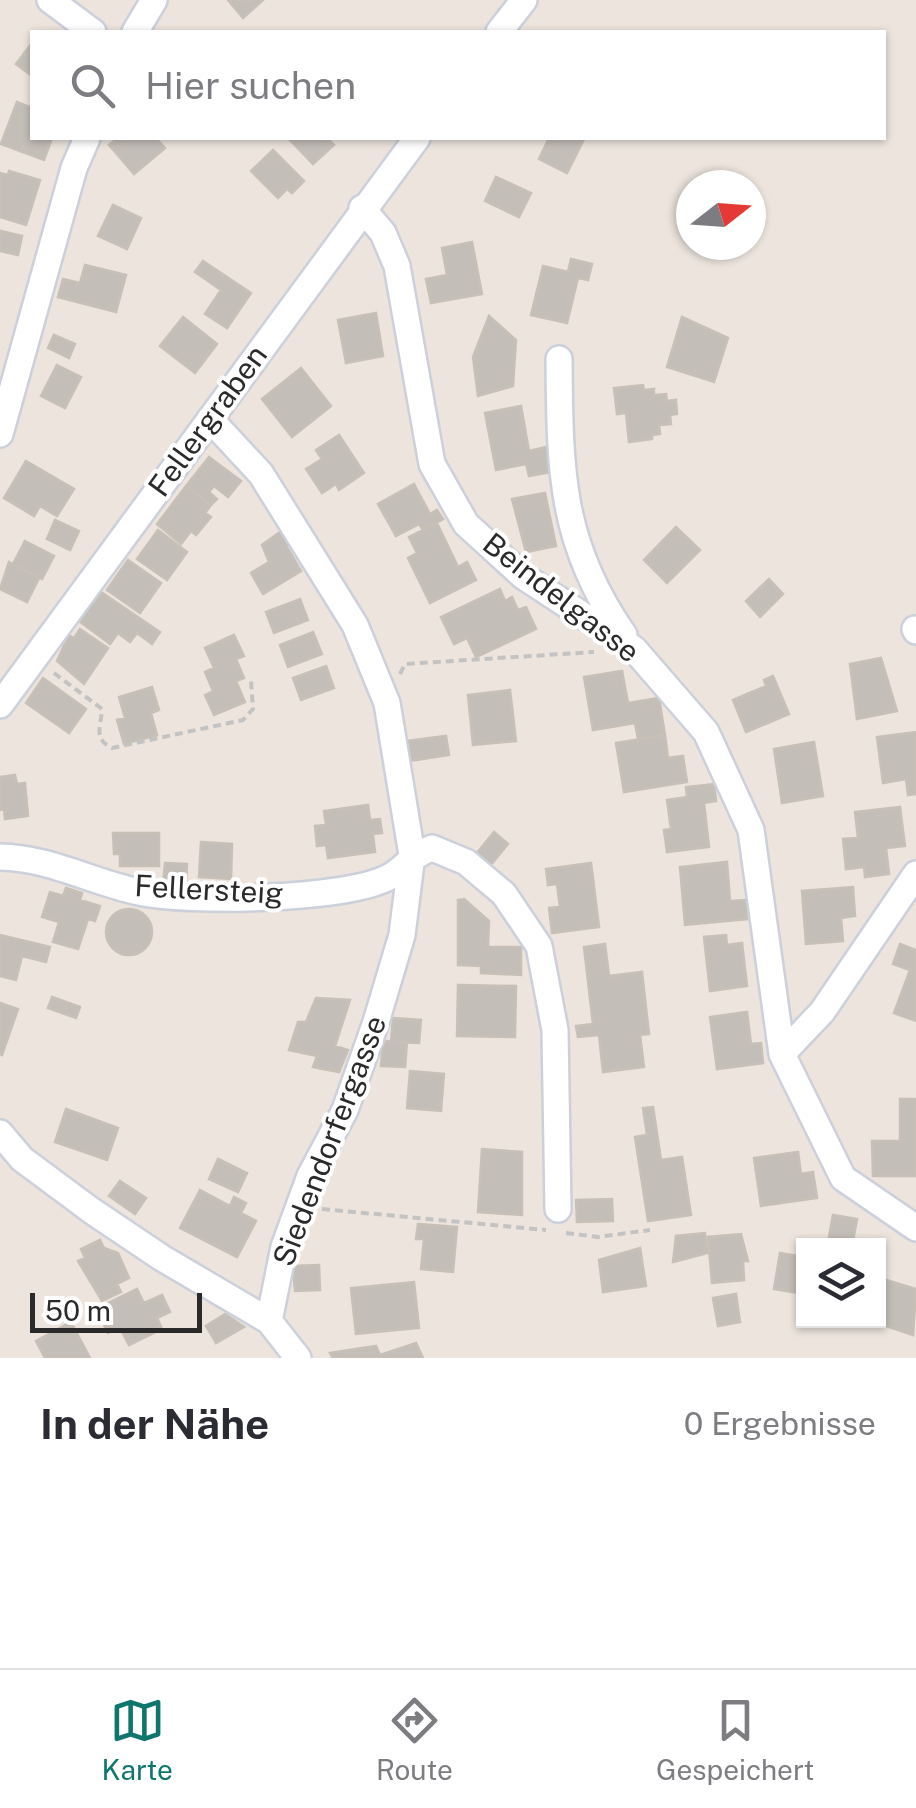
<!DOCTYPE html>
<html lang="de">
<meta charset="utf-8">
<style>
:root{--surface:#fff;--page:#f2f2f3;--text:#2b2b33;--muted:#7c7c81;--line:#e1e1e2;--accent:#0f766e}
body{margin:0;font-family:"Public Sans",sans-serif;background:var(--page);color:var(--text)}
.controls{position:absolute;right:30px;bottom:30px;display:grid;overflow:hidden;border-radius:0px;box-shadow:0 2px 8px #0004}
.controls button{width:90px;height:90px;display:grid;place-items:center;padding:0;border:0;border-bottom:2px solid var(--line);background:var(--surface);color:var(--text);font:50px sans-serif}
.compass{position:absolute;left:676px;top:170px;width:90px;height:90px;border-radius:50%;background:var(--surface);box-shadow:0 2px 8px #0004;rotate:73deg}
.scale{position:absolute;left:30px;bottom:25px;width:172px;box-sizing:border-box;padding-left:10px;border:5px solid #2a2a2a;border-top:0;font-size:28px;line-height:35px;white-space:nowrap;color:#2a2a2a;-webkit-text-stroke:8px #fff;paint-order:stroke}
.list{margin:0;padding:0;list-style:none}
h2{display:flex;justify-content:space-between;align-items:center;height:130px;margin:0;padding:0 40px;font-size:42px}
h2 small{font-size:32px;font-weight:400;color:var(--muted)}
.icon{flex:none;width:55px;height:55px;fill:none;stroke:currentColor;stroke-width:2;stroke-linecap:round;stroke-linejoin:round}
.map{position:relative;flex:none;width:916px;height:1358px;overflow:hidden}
.search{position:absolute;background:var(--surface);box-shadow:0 2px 8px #0004;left:30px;right:30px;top:30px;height:110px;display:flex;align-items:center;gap:25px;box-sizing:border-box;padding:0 35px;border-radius:0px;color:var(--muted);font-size:38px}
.sheet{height:310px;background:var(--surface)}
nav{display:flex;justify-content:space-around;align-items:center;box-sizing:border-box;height:140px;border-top:2px solid var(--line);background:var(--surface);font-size:28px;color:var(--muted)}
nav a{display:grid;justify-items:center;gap:5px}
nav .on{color:var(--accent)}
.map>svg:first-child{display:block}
</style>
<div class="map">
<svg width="916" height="1358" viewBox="0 0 916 1358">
<rect width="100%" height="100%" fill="#ece4dd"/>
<path fill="#c4beb9" stroke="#c7c0b7" stroke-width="2.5" d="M228,0h35l-20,18z
M32,43v33l-16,-12z
M17,102l15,6v30h20l-8,22 -43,-16z
M118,138h38l9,10 -31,26 -25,-29z
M288,138h39l7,7 -21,19z
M549,138l34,3 -16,32 -28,-14z
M273,150l31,31 -12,12 -5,-4 -9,9 -27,-27z
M9,171l31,9 -14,45 -26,-8v-44l8,2z
M496,177l35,16 -12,24 -34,-16z
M113,205l28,13 -14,31 -29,-13z
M1,231l21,5 -4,19 -18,-4z
M472,242l10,52 -51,9 -5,-24 21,-4 -5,-27z
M571,259l21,5 -4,16 -10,-2 -11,45 -36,-8 12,-49 25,6z
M203,261l48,32 -24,35 -22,-14 16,-24 -26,-18z
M85,265l41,10 -10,37 -58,-15 5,-18 17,4z
M376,313l7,43 -37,7 -8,-43z
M489,316l27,24 -3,46 -35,10 -5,-39z
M183,317l34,27 -22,29 -35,-27z
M682,317l46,21 -14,44 -47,-15z
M54,335l21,9 -6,14 -21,-10z
M57,365l24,12 -16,31 -24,-12z
M301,368l30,38 -39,31 -30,-38z
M643,385l1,5 10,-1v6l12,-1 1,7 9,-1 1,14 -7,1 1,9 -12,1 1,9 -8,1v4l-23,3 -3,-29 -9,1 -3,-26z
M521,406l8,45 17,-4 5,25 -22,4 -3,-12 -30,6 -11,-57z
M339,435l25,38 -25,17 -3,-6 -14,9 -16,-24 16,-10 -6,-9z
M209,457l32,24 -13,16 -14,-11 -5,6 8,7 -6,6 -25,-19z
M26,461l48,28 -17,27 -17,-10 -6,10 -30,-18z
M414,484l16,30 7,-4 6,9 -20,11 -4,-6 -23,12 -18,-32z
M186,486l25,19 -6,8 6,4 -15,18 -5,-4 -10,13 -24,-20z
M545,493l11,53 -30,6 -14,-53z
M55,520l24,11 -9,19 -23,-11z
M437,523l21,44 9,-5 9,18 -46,23 -22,-45 9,-5 -8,-16z
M676,527l24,23 -33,33 -23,-23z
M284,529l8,15 -5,3 14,24 -38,23 -12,-21 18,-11 -7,-17z
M158,530l29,22 -20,28 -30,-21z
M25,541l29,15 -12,23 -29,-15z
M128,560l33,23 -21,30 -33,-23z
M9,562l30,16 -12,24 -27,-13z
M769,579l14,15 -23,23 -14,-16z
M500,589l5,12 7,-4 6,13 8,-3 10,22 -60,28 -9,-19 -13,6 -13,-27z
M101,592l59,40 -8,12 -15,-11 -7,9 -12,-9 -8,11 -31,-23z
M300,599l8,21 -34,13 -8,-21z
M80,629l28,19 -24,36 -27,-23 12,-26 5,3z
M313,632l9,22 -34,13 -8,-22z
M234,635l10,21 -8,3 8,19 -8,3 9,21 -31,13 -9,-20 8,-4 -8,-19 9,-4 -9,-20z
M881,658l16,53 -40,8 -7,-55z
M326,666l8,22 -33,12 -8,-22z
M622,671l6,32 31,-5 6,37 -27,4 -3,-16 -42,7 -9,-53z
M773,676l16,38 -43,18 -13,-32 33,-14 -2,-6z
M43,678l43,31 -17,24 -43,-30z
M152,687l7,23 -8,3 6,22 -33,9 -7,-24 8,-2 -6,-21z
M510,690l6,51 -43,4 -5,-50z
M916,732v62l-8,1 -2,-16 -23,4 -6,-46z
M665,735l3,23 15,-2 4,26 -63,10 -8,-49z
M446,736l3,19 -40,6 -3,-20z
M814,742l9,54 -41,7 -8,-54z
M15,775l2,9 8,-1 3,33 -23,3 -1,-10 -4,1v-33z
M714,784l2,17 -12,2 5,44 -42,5 -3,-22 7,-1 -4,-29 20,-3 -1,-10z
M368,805l2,15 10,-1 2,14 -9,1 2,18 -47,6 -2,-13 -9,1 -2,-20 11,-1 -2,-14z
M900,807l5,39 -19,2 3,26 -24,3 -1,-10 -18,2 -3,-30 15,-1 -3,-26z
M494,832l14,12 -18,22 -14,-12z
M113,833h46v33h-39v-12h-6z
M201,842l31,2 -1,35 -32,-2z
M727,862l3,39 16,-1 1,19 -62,6 -5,-58z
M165,863l22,1 -1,21h-23z
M591,863l8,64 -47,6 -3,-25 11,-1 -3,-23 -9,1 -2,-16z
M853,887l2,29 -14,2 2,23 -37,3 -4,-53z
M66,888l16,5 -2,7 20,6 -5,15 -7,-2 -10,30 -25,-7 6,-20 -17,-5 8,-25 13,4z
M464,899l25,22 -1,26h33v28l-40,-2v-7l-23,-1v-65z
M106 932a23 23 0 1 1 46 0a23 23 0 1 1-46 0Z
M0,935l50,12 -4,15 -24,-6 -6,24 -16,-4z
M726,935l1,10 15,-2 5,43 -37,5 -6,-54z
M605,944l4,32 33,-4 7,62 -9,1 4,32 -41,5 -4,-37 -21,2 -2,-11 17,-2 -9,-77z
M900,944l16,6v71l-22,-8 16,-43 -17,-6z
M458,985l58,1 -1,51 -58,-1z
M52,997l28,10 -4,11 -28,-10z
M316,998l34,2 -15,46 13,4 -9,22 -26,-5 4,-11 -28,-6 9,-28h8z
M0,1003l18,6 -16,46 -2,-1z
M747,1012l4,32 10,-1 2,20 -46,6 -7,-52z
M393,1018l28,2 -2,23 -28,-1z
M383,1041l24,1 -2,25 -24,-1z
M410,1071l34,3 -3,37 -34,-3z
M900,1099h16v77h-43l-1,-35h28z
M653,1107l8,53 21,-3 9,58 -43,6 -13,-84 12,-2 -4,-27z
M66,1109l52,19 -11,32 -52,-18z
M482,1149l40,3v63l-44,-3z
M798,1152l3,22 12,-2 4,26 -56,8 -7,-48z
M218,1159l29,14 -9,19 -29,-13z
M120,1181l26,17 -11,16 -26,-18z
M200,1190l30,16 4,-9 12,6 -5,10 15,8 -19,36 -57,-29z
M612,1199l1,22 -36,1 -1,-22z
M833,1215l24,4 -5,27 -24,-4z
M418,1224l39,3 -4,45 -32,-3 3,-30h-8z
M705,1233l2,20 -34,9 3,-26z
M741,1234l7,27h-5l1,19 -32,3 -4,-46z
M100,1240l4,8 14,5 11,25 -12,6 4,8 -19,9 -24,-40 7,-3 -4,-9z
M640,1248l6,38 -43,6 -4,-32z
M780,1253l24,4v37l-30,-5z
M319,1265l1,25 -25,1 -2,-25z
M883,1279l33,10 -3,46 -45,-15h10z
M414,1282l5,46 -63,6 -5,-46z
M137,1289l7,14 18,-8 8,17 -13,6 5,11 -33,16 -9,-17 -12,5 -12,-24z
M736,1294l4,28 -22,4 -5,-28z
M225,1314l19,13 -28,16 -10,-17z
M71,1322l19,36h-45l-9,-17z
M416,1343l7,15h-90l-3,-5 46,-7 4,9z"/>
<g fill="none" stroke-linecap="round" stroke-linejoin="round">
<defs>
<path id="minor" d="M50,0l43,32
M135,32l19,-32
M499,32l25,-32
M362,208l21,25 14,33 35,198 34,60 57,52 111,73 72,83 45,98 31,224 61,124 73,50
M559,359c1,109 0,183 65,276
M210,419l51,55 94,151 32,78 25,152 -10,80 -26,87 -31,88 -35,66 -26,71 -15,74
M0,434l74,-266 13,-30
M915,629l1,2
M0,705l417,-567
M0,857c51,1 91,25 139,35 49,11 207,8 250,-15 17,-9 21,-21 43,-29l34,14 38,32 35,52 16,84 3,179
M782,1054l40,-42 94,-138
M0,1133l22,26 70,52 70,47 107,63 29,37"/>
</defs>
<use href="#minor" stroke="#cbd0db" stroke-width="30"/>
<path stroke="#c3c3c3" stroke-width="4" stroke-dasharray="8 5" stroke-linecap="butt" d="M54,673l48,36c-1,18 -9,30 10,39l131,-28 10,-11 -2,-28
M400,674l5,-10 189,-12
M322,1209l224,21
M566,1233l32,4 52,-7"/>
<use href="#minor" stroke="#fff" stroke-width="25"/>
</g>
<g text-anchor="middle" stroke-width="8" stroke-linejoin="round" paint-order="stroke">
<g font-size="30" fill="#2a2a2a" stroke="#fff">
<text transform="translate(208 421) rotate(-54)" y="10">Fellergraben</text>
<text transform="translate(561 598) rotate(38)" y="10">Beindelgasse</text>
<text transform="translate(209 890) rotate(3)" y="10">Fellersteig</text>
<text transform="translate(330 1141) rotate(-69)" y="10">Siedendorfergasse</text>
</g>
</g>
</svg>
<div class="controls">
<button><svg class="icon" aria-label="layers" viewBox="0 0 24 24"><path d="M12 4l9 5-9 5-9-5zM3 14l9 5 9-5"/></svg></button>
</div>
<svg class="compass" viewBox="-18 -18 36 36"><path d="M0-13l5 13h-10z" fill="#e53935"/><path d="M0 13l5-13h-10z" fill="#7c7c81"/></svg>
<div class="scale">50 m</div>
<div class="search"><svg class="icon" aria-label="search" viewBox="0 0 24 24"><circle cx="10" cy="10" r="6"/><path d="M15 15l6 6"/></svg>Hier suchen</div>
</div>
<section class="sheet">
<h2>In der Nähe<small>0 Ergebnisse</small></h2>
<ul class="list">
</ul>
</section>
<nav>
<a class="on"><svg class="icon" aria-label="map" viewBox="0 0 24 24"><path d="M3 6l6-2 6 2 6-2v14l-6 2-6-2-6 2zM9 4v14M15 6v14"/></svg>Karte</a>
<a><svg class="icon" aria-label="directions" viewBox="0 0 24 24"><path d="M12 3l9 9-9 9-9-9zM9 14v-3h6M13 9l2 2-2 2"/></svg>Route</a>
<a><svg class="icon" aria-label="saved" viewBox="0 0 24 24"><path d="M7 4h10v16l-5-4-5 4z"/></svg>Gespeichert</a>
</nav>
